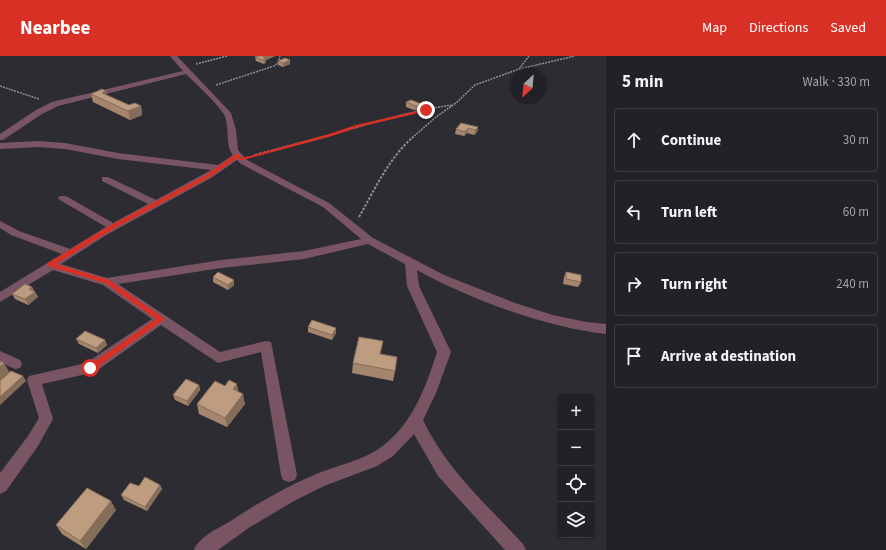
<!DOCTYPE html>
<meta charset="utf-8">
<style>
:root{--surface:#222126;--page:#2a292e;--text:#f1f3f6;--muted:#a2a3a7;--line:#3f3e43;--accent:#d93025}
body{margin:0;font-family:"Source Sans 3",sans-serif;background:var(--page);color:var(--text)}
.controls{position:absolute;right:12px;bottom:12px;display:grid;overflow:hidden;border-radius:4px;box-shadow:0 1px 3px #0004}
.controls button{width:36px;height:36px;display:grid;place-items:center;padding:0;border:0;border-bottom:1px solid var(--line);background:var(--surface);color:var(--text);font:20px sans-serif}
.compass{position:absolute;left:510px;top:12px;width:36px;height:36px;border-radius:50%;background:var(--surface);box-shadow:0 1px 3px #0004;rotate:206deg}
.stop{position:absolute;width:12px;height:12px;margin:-9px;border:3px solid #d93025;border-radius:50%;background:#fff}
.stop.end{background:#d93025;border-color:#fff;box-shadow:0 1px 4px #0008}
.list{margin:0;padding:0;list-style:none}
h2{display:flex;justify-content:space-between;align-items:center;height:52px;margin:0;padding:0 16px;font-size:17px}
h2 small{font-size:13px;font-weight:400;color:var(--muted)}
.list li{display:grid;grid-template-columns:26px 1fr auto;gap:12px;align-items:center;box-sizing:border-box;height:64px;margin:0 8px 8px;padding:0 8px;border:1px solid var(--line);border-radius:4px}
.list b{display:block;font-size:15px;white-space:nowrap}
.list em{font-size:13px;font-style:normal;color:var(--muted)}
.icon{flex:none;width:22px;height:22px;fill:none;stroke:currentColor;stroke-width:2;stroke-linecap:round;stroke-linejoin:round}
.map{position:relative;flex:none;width:606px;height:494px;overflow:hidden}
header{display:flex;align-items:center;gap:24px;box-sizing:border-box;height:56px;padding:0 20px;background:var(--accent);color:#fff}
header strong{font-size:19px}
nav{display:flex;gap:22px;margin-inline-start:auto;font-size:14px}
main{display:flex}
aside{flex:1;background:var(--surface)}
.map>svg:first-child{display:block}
</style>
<header>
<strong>Nearbee</strong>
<nav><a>Map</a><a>Directions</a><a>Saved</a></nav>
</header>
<main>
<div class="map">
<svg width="606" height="494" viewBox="0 0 606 494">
<rect width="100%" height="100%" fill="#2e2c33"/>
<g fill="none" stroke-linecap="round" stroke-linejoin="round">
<path stroke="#918f95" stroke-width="1.5" stroke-dasharray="2 1" stroke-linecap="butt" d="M196,8l31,-8
M519,13l56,-13
M216,29l58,-19 4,-3 2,-7
M0,30l39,13
M319,82c45,-12 88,-27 134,-33
M412,82l24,-21 20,-14 19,-18 44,-16 10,-13"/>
<path stroke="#918f95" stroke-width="2" stroke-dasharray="2.5 1.5" stroke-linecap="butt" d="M255,99l68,-18
M359,161c16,-28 30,-59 54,-80"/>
<path fill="#795563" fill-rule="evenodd" d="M170,0h7l54,57 5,17 2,20 9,10 82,43 44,35 71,37 71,28 38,12 33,7 20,2v10c-59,-6 -137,-35 -189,-64l2,16 32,66 -15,41 -13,27c23,49 64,85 100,124l3,6h-21l-67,-74 -24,-42 -21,22 -16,10 -53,20 -30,15 -44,26 -32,23h-24c5,-13 23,-21 35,-28 27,-18 55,-34 85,-47 23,-10 50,-14 70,-30 29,-23 42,-58 53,-93l-30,-66 -2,-22 -37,-20 -64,15 -83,9 -103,16 102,68 46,-11 5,1 26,133 -2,5 -6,2 -6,-2 -2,-5 -20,-123 -43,11 -57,-38 -66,47 -53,12 11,35 -15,27 -32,45 -6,3v-21l28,-37 11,-18 -12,-38 2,-4 57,-13 66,-44 -49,-34 -50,-15 -53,32v-10l62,-38 -51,-19 -11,-7v-7l19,10 51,18 36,-22 -46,-27 -2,-2 2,-2h6l47,27 35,-19 -46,-23v-4h6l48,23 55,-30 -93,-11 -53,-10 -27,-2 -38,2v-6l38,-2 27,2 53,10 100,12 15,-10c-9,-10 -2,-30 -10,-42 -10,-14 -25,-27 -37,-39l-128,32 -16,8 -39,26h-3v-6l36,-24 16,-8 131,-31zM237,104l4,4 82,43 38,32 -57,12 -83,9 -114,18 -46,-14 47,-30 103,-56z
M0,295l20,9 2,4 -2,4 -5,1 -15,-7z"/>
</g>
<path fill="#a3866d" d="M258,0h17l-9,4v2l-2,2 -8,-3 -1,-4z
M290,4v4l-7,3 -5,-2v-4z
M91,38l16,1 22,10 12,1 1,9 -12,5 -37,-18z
M411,44l11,9 -5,2 -11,-4v-5z
M478,71l-1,5 -3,3 -7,-2 -3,3 -9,-2 1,-5z
M566,216l15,10 -3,5 -15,-3 1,-7z
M213,221l21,3v5l-6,5 -15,-8z
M32,231l6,10 -10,8 -13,-6 -3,-5z
M308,271l28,6 -4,7 -24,-8z
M76,283l29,1 2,5 -9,8 -19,-9z
M381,298l14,17 -2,10 -41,-8 1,-10z
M199,329l1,5 -12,16 -13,-6 -2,-5z
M225,330l13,6 7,12 -18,23 -28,-13 -2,-10z
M160,429l2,4 -15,22 -23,-11 -3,-5 18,-9z
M116,454l-30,39 -24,-15 -6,-9z"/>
<path fill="#846d59" d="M266,0h9l-9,4v2l-2,2 -1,-7z
M290,4v4l-7,3v-4z
M106,35l2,8 -6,-6z
M422,48v5l-5,2 1,-4z
M141,50l1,9 -12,5 -2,-9z
M478,71l-1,5 -3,3 1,-5z
M468,72l-1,5 -3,3 1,-4z
M234,224v5l-6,5v-5z
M32,231l6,10 -10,8 -3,-6 4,-10z
M336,272v5l-4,7v-5z
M105,284l2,5 -9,8 -2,-5z
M4,307l6,10 -10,9v-15z
M23,320l3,5 -26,24v-8z
M237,328l2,10 -6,-5z
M199,329l1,5 -12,16 -1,-5z
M243,338l2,10 -18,23 -2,-9z
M160,429l2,4 -15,22 -2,-4z
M111,445l5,9 -30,39 -6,-8z"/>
<path fill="#bd9c7f" stroke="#846d59" d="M258,0h8l-3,1 3,1 -3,2 -8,-3z
M285,2l5,2 -7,3 -5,-2z
M102,33l4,2 -4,2 27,12 6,-2 6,3 -13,5 -37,-17z
M411,44l11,4 -4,3 -12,-5z
M461,67l17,4 -3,3 -7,-2 -3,4 -9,-3z
M218,216l16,8 -6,5 -15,-8z
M566,216l15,3v7l-15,-3z
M25,228l7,3 -3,2 6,3 -10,7 -13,-5z
M312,264l24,8 -4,7 -24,-8z
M85,275l20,9 -9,8 -20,-9z
M359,281l24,4 -3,13 17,3 -2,14 -42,-8z
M0,305l4,2 -4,4z
M11,315l12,5 -23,21v-16z
M186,323l13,6 -12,16 -14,-6z
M229,324l8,4 -4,5 10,5 -18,24 -28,-14 18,-23 10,5z
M145,421l15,8 -15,22 -24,-12 9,-12 9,3z
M87,432l24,13 -31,40 -24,-16z"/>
<path fill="#d93025" d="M426,53l1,2 -68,16 -27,9 -89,24h-3l-3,-2 -27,19 -95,51 -59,36 53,16 56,39 -72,51h-5v-4l68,-47 -51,-36 -57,-17v-3l63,-38 95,-50 30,-21h3l3,4 87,-24 27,-9z"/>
</svg>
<div class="controls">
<button>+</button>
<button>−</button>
<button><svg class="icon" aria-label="locate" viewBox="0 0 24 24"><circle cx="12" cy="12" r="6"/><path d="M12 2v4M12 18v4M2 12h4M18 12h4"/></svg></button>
<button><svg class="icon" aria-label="layers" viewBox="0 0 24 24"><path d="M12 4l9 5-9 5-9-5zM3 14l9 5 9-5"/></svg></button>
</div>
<svg class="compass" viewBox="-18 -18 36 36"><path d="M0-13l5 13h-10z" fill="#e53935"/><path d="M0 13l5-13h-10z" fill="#a2a3a7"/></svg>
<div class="stop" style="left:90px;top:312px"></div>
<div class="stop end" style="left:426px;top:54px"></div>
</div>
<aside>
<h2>5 min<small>Walk · 330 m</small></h2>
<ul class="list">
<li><svg class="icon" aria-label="ahead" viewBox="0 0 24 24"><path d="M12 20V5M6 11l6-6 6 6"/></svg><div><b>Continue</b></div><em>30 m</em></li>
<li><svg class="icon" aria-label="left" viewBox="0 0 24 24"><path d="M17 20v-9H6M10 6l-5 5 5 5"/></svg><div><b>Turn left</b></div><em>60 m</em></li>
<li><svg class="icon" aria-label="right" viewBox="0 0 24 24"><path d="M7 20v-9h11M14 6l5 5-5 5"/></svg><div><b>Turn right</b></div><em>240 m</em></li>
<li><svg class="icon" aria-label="arrive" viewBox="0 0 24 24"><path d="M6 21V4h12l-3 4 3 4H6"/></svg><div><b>Arrive at destination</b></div></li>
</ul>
</aside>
</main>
